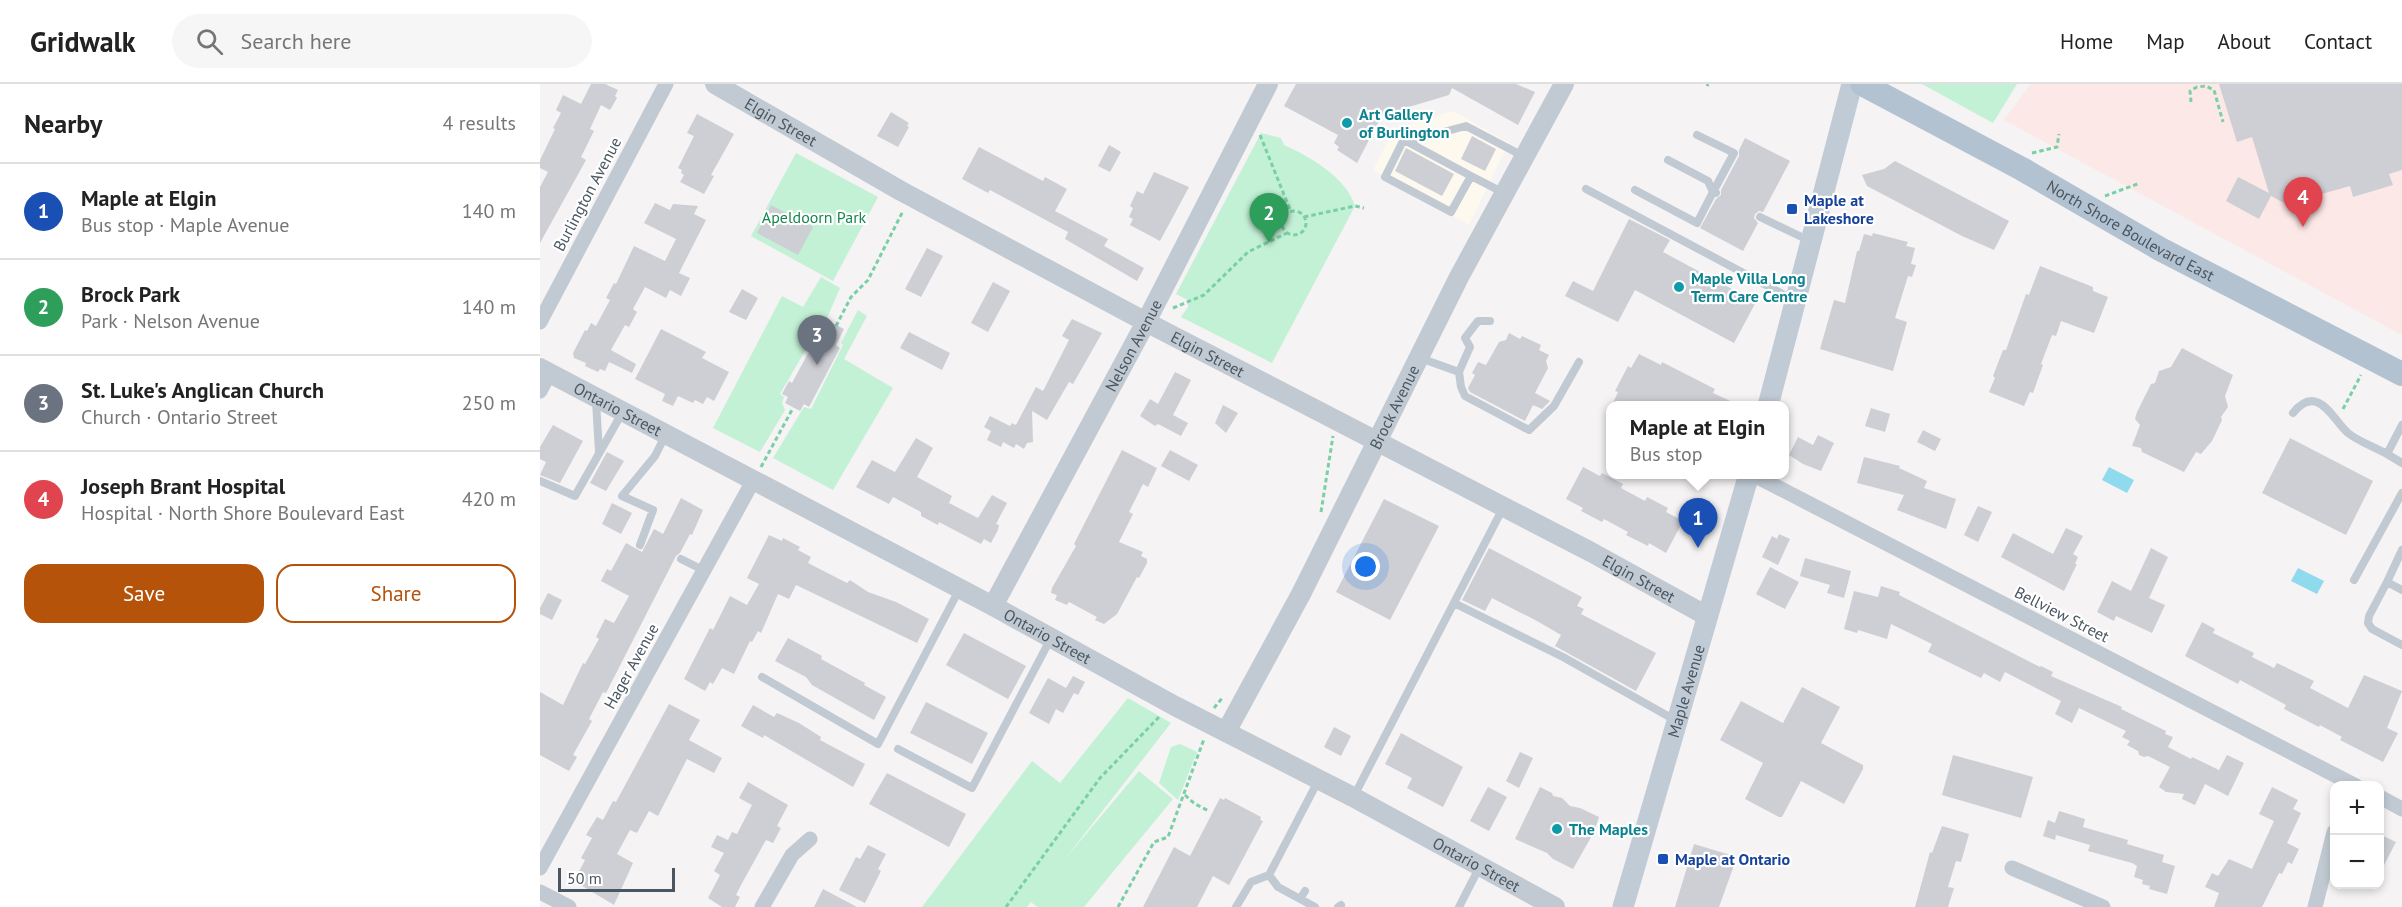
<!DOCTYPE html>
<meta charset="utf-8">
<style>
:root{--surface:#fff;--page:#f6f6f6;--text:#222;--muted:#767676;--line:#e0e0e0;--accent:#b45309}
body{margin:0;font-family:"PT Sans",sans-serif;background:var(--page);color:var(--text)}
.controls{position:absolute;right:18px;bottom:18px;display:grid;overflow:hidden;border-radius:12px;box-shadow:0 3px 9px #0003}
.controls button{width:54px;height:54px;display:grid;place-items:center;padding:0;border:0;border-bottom:2px solid var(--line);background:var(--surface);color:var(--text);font:30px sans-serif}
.scale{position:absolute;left:18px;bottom:15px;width:117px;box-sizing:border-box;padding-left:6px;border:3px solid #4a5661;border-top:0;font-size:16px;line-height:21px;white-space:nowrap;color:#4a5661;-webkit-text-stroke:4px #fff;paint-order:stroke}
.you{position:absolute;left:826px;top:483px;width:21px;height:21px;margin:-15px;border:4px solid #fff;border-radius:50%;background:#1a73e8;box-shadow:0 0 0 9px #1a73e833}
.badge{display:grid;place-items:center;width:39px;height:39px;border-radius:50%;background:var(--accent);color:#fff;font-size:20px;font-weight:700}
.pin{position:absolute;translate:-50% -50px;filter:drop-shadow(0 2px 3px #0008)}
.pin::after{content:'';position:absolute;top:32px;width:21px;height:18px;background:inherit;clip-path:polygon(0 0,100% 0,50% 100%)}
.popup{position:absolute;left:1066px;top:317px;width:183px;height:78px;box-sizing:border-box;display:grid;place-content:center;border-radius:12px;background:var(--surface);filter:drop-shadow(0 2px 4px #0005);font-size:20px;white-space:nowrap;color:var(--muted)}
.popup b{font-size:22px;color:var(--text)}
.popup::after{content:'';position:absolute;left:50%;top:100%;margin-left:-12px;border:12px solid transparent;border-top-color:var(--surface)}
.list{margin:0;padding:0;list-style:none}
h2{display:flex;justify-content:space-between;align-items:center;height:78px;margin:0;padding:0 24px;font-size:26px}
h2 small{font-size:20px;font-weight:400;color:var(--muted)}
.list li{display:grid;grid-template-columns:39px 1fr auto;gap:18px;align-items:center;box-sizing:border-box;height:96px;padding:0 24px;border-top:2px solid var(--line)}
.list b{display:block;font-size:22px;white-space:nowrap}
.list p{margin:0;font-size:20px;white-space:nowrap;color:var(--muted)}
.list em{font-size:20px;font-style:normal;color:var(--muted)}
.actions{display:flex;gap:12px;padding:18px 24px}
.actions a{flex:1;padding:14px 0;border:2px solid var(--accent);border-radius:18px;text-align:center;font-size:21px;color:var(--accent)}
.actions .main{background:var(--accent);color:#fff}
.icon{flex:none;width:33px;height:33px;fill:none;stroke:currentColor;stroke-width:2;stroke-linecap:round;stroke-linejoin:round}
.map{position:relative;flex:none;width:1862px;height:823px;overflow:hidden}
header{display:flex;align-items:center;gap:36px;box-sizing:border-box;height:84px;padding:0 30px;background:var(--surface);border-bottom:2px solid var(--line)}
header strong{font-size:28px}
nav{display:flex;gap:33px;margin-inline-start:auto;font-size:21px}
.search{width:420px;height:54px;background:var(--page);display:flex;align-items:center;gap:15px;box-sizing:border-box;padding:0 21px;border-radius:33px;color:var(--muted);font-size:22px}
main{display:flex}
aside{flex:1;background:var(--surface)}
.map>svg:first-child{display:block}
</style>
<header>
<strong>Gridwalk</strong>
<div class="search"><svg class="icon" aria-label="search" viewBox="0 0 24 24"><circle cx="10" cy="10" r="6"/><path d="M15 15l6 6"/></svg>Search here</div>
<nav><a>Home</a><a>Map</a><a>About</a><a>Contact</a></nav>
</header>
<main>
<aside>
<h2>Nearby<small>4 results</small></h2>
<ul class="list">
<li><span class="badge" style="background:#1a4fb4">1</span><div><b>Maple at Elgin</b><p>Bus stop · Maple Avenue</p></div><em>140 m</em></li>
<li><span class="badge" style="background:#2e9e5b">2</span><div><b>Brock Park</b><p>Park · Nelson Avenue</p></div><em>140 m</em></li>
<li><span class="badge" style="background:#6b7280">3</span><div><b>St. Luke's Anglican Church</b><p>Church · Ontario Street</p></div><em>250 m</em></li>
<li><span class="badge" style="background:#e0444e">4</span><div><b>Joseph Brant Hospital</b><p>Hospital · North Shore Boulevard East</p></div><em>420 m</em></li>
</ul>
<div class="actions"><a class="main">Save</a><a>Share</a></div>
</aside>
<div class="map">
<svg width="1862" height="823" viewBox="0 0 1862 823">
<rect width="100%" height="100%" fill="#f5f3f3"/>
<path fill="#fdf9ef" d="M913,27l56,32 -40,82 -96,-55 21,-41z"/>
<path fill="#fce8e6" d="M1491,0h371v251l-398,-215z"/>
<path fill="#c3f1d5" d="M1382,0h95l-24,39z
M721,49l20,5 3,7c25,11 63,33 71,61l-83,157 -91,-46 7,-10v-7l-12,-6z
M256,69l82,44 -45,84 -82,-45z
M281,193l19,11 -15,35 -9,9 -36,62 4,3 -2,6 3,7 -25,42 -47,-24 69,-132 21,11z
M318,226l9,6 -23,43 49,29 -60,102 -60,-32 31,-51 7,2 32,-64 -2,-2z
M588,614l43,25 -106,136 74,-88 34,28 -89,108h-47l-6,-5 -4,5h-105l110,-146 28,22z
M640,660l17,8 -19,48 -19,-17 12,-36z"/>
<path fill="#90daee" d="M1569,383l25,13 -7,13 -25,-13z
M1758,484l26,13 -7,13 -26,-13z"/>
<path fill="#cdcfd5" d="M51,0h14l13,6 -3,6 2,2 -7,12 -9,-5 -11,24 4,2 -13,26 5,3 -46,83v-56l8,-15 -8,-4v-8l15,-31 -2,-1 8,-15 -5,-3 7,-15 18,9z
M756,0h220l19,8 -17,33 -66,-37 -3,7 -67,20 -25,48 -20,-13 2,-3 -5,-4 4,-8 -54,-29z
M1679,0h183v86l-13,4 4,11 -40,12 -3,-11 -64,18 -15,-8 -12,23 -33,-18 12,-24 31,16 -17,-56 -15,5z
M351,28l18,11 -2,3 2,1 -11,20 -21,-11z
M157,30l37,20 -23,41 3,1 -10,18 -24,-12 4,-7 -3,-2 1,-3 -4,-2 16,-32 -7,-3z
M932,52l24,13 -11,22 -24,-12z
M1205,54l45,23 -27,51 -4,-1 -4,3 -1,4 4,5 -15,28 -43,-23 16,-29 5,-4v-5l18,-34v-6z
M569,61l12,7 -11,20 -12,-6z
M439,63l64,34 2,-4 22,12 -12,22 53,28 -4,7 40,22 -7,13 -72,-42 3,-7 -78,-42 -2,3 -26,-14z
M866,64l48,26 -12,22 -47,-25z
M1355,77l114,60 -15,29 -32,-14 -95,-50 -5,-11 22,-6z
M614,88l35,15 -29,54 -30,-16 3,-6 -4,-2 4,-9 -3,-2 7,-15 6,3z
M115,119l15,7 3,-6 25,2 -4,8 12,6 -27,53 11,5 -9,18 -11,-6 -4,8 -21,-11 -12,22 4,3 -8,15 -4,-2 -14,25 25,14 -4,9 -23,-11 -4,9 -5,-2 -2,3 -13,-6 1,-3 -12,-5 -1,-5 12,-23 2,1 4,-8 5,3 14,-26 -4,-2 8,-15 2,1 18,-38 31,15 11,-22 -32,-16z
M231,121l42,22 -15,28 -41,-22z
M1089,135l41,21 -7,12 93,50 -22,41 -99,-53 -17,32 -53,-26 8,-15 20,10z
M1333,149l35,9 -2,4 9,2 -4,16 5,1 -4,12 -4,-1 -13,42 12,4 -14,49 -73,-22 14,-49 11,3 12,-52h2l5,-17 8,2z
M387,164l16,8 -22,41 -16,-8z
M1500,182l53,21v4l15,6 -14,36 -33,-12 -5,15 -4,-1 -11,29 2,1 -10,28 -3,-1 -6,14 -35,-14 6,-14 -2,-2 10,-26h3l20,-56 3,1z
M453,198l17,9 -22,41 -17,-9z
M202,205l16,9 -12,22 -17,-8z
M532,235l30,14 -29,51 -4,-2 -22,38 -15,-9 1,31 -6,1 -3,6 -8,-5 -2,4 -11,-6 -2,5 -14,-7 4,-9 -7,-4 6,-11 20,10 2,-3 4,2 20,-38 7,4 26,-51 -7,-4z
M292,239l12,6 -8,16 4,3 -31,59 -5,-3 -4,7 -15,-8 3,-6 -6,-3 7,-13 3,2 26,-48 6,3z
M121,245l45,23 -4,6 27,14 -15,29 -7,-4 -4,7 -8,-4 -2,3 -15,-7 -5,10 -11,-5 3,-7 -30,-15z
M369,248l41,21 -8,17 -42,-22z
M969,249l11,6 2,-3 19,9 -2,5 10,5 -3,6 2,7 -13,25 15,8 -8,8 -9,-4 -8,16 -55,-29 -2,-4 7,-13 -3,-2 6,-11 8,3 13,-23 7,-2z
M1642,264l51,27 -8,21 3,11 -7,10 1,3 -10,21 -11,13 -5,-2 -12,20 -42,-20 -1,-4 -9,-2 8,-21 -5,-6 2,-7 14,-28 4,-1 4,-12 12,-4z
M1099,270l22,11 1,-3 53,27 -2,4 26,12h-127l6,-13 -3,-1 13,-25 3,2z
M635,288l16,8 -18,35 15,8 -7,13 -23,-12 -3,2 -15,-10 10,-17 8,5z
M683,321l15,8 -12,20 -11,-10z
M1331,324l19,6 -5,18 -20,-6z
M13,341l30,16 -23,42 -20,-8 6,-13 -6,-3v-12z
M1383,346l18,9 -6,12 -18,-9z
M1278,351l16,8 -13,28 -18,-7 -14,-9 9,-18 15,8z
M376,354l17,10 -16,29 35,19 -3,7 29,15 14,-23 15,8 -11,21 3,1 -1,5 -7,13 -7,-4 -3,5 -42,-22 -1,3 -17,-9v-4l-28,-15 -4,7 -33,-17 16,-27 23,12z
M1750,354l83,43 -27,54 -84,-42z
M582,366l35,18 -9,19 -5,-3 -14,28 4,2 -14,28 24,10 -2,4 6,3v4l-8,15 -2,-1 -20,37 -13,10 -9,-4 2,-3 -28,-15 -2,3 -12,-5 2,-5 -6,-2 1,-5 24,-42 -2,-2z
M630,366l28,15 -9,16 -28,-15z
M67,368l17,9 -18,30 -16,-8z
M1324,373l36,9 -1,2 28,13 -3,7 32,11 -10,30 -49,-19 7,-15 -47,-12z
M1043,383l17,9 2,-3 21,11 -2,4 24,13 2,-4 21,11 -2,4 17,9 -17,32 -17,-10 -1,3 -22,-11 2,-3 -24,-13 -2,3 -21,-11 2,-3 -17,-9z
M141,414l22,12 -11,25 -2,-1 -10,19 -4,3 -70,137 -3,-1 -14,27 3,2 -19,34 4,2 -8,14 -29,-16v-63l23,13 20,-42 2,1 14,-25 -3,-2 9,-18 9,4 15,-27 -28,-15 6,-12 4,2 15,-28 16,9 12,-23 9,5z
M844,415l55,27 -49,94 -54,-28z
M72,419l20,10 -11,21 -19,-10z
M1438,422l14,6 -14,30 -14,-7z
M1526,444l17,8 -10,18 5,3 -3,7h2l-13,27 -63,-34 12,-24 40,21z
M1239,450l11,5 -12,26 -16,-8 10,-21 5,3z
M229,451l13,6 1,-3 17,9 -2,3 13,7 -3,6 39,20 3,-3 18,12 28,10 33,17 -12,24 -121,-58 -7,14 -11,-5 -17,39 -3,-2 -6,11 -2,-1 -16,33 -12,-6 -9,16 -3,-2 -5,9 -21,-12 26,-51 3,2 17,-34 17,9 12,-21 -12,-6z
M949,464l93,49 -5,9 7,3 -3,5 75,39 -20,38 -81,-45 6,-11 -24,-14 -45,-23 -7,13 -23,-11z
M1611,464l17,9 -19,41 16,7 -13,28 -36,-17 -2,5 -17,-9 15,-31 19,10z
M1265,474l46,13 -7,27 -17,-5 3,-8 -30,-9z
M1230,483l29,15 -14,27 -29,-15z
M1341,502l19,6 -1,3 141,72 1,-1 12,6 -2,4 71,31 -1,2 45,22 -1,3 8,3 -5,10 23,12 1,-2 27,13 8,-15 17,8 -16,33 -23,-12 -10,21 -13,-6 2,-5 -18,-2 -7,-5 11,-20 -22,-11 -4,1 -5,-2 -1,-4 -11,-6 3,-4 -8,-4 4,-6 -47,-23 -7,15 -17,-9 6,-13 -56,-29 -5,10 -16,-9 -3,5 -53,-26 4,-8 -41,-20 -4,15 -29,-9 -1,3 -13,-4 10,-38 24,6z
M8,509l14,7 -10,20 -12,-6v-6z
M1662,538l13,7 -2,4 41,20 -2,4 22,11 3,-5 37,18 -4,7 38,20 16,-33 38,16 -15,37 11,5 -15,29 -43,-22 2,-3 -22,-12 -1,2 -35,-18 2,-4 -46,-25 -2,4 -53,-28z
M424,549l62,33 -18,33 -62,-34z
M248,554l34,18 -1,3 44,24 -1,2 22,12 -12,23 -62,-35 -6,-8 -31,-16z
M533,592l12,6 -7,13 -4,-2 -11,20 -7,-4 -7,15 -20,-11 19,-35 18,10z
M1262,603l38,20 -19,36 42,22v4l-19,35 -43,-23 -19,36h-3l-34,-18 18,-36 -43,-23 21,-39 42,22z
M386,618l62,31 -16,31 -62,-31z
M129,620l31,16 -11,20 33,18 -8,15 -27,-14 -29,57 -9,-5 -12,22 -7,-3 -13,24 16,9 -19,42 -40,-24 11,-21 -4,-2 11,-20 -6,-3 11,-18 6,3 10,-19 3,1z
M213,621l21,12 3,-4 22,10 22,14 -1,3 45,24 -12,23 -89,-52 -1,3 -22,-12z
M794,643l17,9 -10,20 -17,-9z
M861,649l62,34 -20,40 -36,-19 5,-10 -27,-14z
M980,668l13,6 -14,30 -13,-7z
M1413,671l80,22 -12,41 -79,-23z
M347,689l79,41 -17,33 -80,-43z
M208,698l40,23 -11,21 4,2 -8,15 -7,-3 -25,45 -5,10 4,2 -5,10h-13l-14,-9 12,-23 -6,-4 10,-18 -13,-6 6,-12 11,5 4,-8 5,2 15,-29 -13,-7z
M948,703l19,10 -18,34 -19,-10z
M1000,703l12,6 1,3 9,2 8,8 10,2 19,9 -5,15 -21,37 -20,-10 -6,-6 -32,-14z
M1732,703l26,13 -5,9 8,4 -14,30 12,6 -7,15 -4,-2 -6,12 -3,-1 -17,34h-48l5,-14 -14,-6 7,-14 6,3 11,-17 23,10 22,-48 -15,-7z
M680,714l4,2 1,-2 36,19 -1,3 3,1 -34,64 -16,-9 -16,31h-54l31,-60 16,9z
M1519,727l26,8 -2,8 45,13 -1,4 37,11 -2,7 13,4 -8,28 -18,-5 1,-3 -8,-2 1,-4 -9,-3 3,-11 -5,-3 -44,-12 2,-6 -34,-10 -1,5 -12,-4 5,-16 7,3z
M1402,742l27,8 -8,28 -5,-1 -8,26 6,1 -6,19h-33l15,-55 2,1z
M1839,750l17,8 -17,33z
M1154,760l43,13 -18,50h-44z
M328,761l18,9 -8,15 3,2 -16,32 -26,-13 17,-33 4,2z
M283,805l34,18h-43z"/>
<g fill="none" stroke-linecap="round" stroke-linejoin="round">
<path stroke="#7ad0a6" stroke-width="3" stroke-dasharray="4.5 3" stroke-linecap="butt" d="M1167,2l1,-2
M1651,18l-1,-11 7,-4 9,-1 8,4 9,32
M720,51l31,77
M1492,69l25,-6 2,-13
M1565,112l35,-13
M742 139a12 12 0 1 1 24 0a12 12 0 1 1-24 0Z
M764,133l51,-11 9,2
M633,224l31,-13 44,-43 39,-19
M296,242l15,-29 17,-17 35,-69
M1803,325l18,-34
M221,383l32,-59
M781,428l12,-76
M674,624l9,-11
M645,711l10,9 14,7
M466,823l94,-129 59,-61
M578,823l36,-65 14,-5 36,-98"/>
<path stroke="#c1cad2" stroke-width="8" d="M1157,51l37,18 -21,39
M868,58l63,34 -20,36 -66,-35 17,-34 64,-17 57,30
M1128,76l40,21 5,11
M931,92l33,17
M1046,105l208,111
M1095,106l62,33 16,-31 3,1
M1220,133l50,24
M880,274l39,14 11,-25 -5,-9 13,-17h12
M919,288l2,15 4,9 64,34 25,-24 25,-44
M56,317l3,51
M1753,329c25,-31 40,7 55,20 11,9 27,14 39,21
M1862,341l-15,29 15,9
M0,397l35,15 47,-83
M100,461l13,-35 -31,-14 33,-40 10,-20
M1862,466l-15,32 15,8
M141,475l22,11
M1814,496l48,-87
M1847,498l-18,34 -1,7 4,6 30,16
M914,519l109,54 112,63
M222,593l116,67 81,-154
M358,665l74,39 78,-148
M814,712l149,-288
M729,791l9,12 37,20
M760,815l5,-8
M696,823l15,-25 18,-7 49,-94
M798,823l3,-2
M919,823l21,-41"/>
<path stroke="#c1cad2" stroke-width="15" d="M0,238l126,-238
M0,307l9,-17
M1212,390l604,312
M1840,713l22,12
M0,784l213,-387
M1472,784l91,39
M0,808l29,15
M222,823l30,-52 18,-16
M1775,823l19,-75"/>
<g stroke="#c1cad2" stroke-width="20">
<path id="s1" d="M175,0l186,107 245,131 445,230 116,64"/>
<path id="s2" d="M0,284l453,238 182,100 178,91 202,110"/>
<path id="s3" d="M453,522l153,-284 122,-238"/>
<path id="s4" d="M686,648l75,-138 158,-317 105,-193"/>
</g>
<g stroke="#c1cbd6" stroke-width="21">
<path d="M1228,322l84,-322"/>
<path id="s5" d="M1083,823l126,-433"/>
</g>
<path stroke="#b3c2d1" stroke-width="24" id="s6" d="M1322,0l160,85 138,80 242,125"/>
</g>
<g fill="#0f9aa8" stroke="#fff" stroke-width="2">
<circle cx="807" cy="39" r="6"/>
<circle cx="1139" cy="203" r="6"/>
<circle cx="1017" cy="745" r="6"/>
</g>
<g fill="#1a4fb4" stroke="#fff" stroke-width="2">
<rect x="1246" y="119" width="12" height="12" rx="3"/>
<rect x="1117" y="769" width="12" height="12" rx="3"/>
</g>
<g text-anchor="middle" stroke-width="4.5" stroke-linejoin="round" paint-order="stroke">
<g font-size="16" font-weight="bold" fill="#0d838f" stroke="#fff" text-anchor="start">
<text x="819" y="36">Art Gallery<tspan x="819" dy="18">of Burlington</tspan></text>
<text x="1151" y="200">Maple Villa Long<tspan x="1151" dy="18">Term Care Centre</tspan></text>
<text x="1029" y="751">The Maples</text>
</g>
<g font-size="16" fill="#4a5661" stroke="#fff">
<text dy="6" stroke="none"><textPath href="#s1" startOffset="76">Elgin Street</textPath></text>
<text transform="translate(47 110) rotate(-62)" y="6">Burlington Avenue</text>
<text dy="6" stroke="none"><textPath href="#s6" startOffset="306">North Shore Boulevard East</textPath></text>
<text dy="6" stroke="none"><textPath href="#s3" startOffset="296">Nelson Avenue</textPath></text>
<text dy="6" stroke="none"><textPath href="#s1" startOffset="562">Elgin Street</textPath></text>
<text dy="6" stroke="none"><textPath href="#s4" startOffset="366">Brock Avenue</textPath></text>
<text dy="6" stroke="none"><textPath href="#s2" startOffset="88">Ontario Street</textPath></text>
<text dy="6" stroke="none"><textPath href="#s1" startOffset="1048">Elgin Street</textPath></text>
<text transform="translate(1522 530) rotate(27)" y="6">Bellview Street</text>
<text dy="6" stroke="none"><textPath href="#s2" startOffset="574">Ontario Street</textPath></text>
<text transform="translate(91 582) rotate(-61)" y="6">Hager Avenue</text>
<text dy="6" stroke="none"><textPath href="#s5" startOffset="225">Maple Avenue</textPath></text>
<text dy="6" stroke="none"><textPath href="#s2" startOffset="1060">Ontario Street</textPath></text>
</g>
<g font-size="16" font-weight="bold" fill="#164399" stroke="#fff" text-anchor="start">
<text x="1264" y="122">Maple at<tspan x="1264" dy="18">Lakeshore</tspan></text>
<text x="1135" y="781">Maple at Ontario</text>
</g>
<g font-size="16" fill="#17864f" stroke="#fff">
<text x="274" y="139">Apeldoorn Park</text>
</g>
</g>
</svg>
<div class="controls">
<button>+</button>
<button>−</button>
</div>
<div class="scale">50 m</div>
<div class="you"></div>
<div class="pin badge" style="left:1158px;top:464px;background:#1a4fb4">1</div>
<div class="popup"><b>Maple at Elgin</b>Bus stop</div>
<div class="pin badge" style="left:729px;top:159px;background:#2e9e5b">2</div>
<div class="pin badge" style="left:277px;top:281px;background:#6b7280">3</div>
<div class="pin badge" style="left:1763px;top:143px;background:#e0444e">4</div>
</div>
</main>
